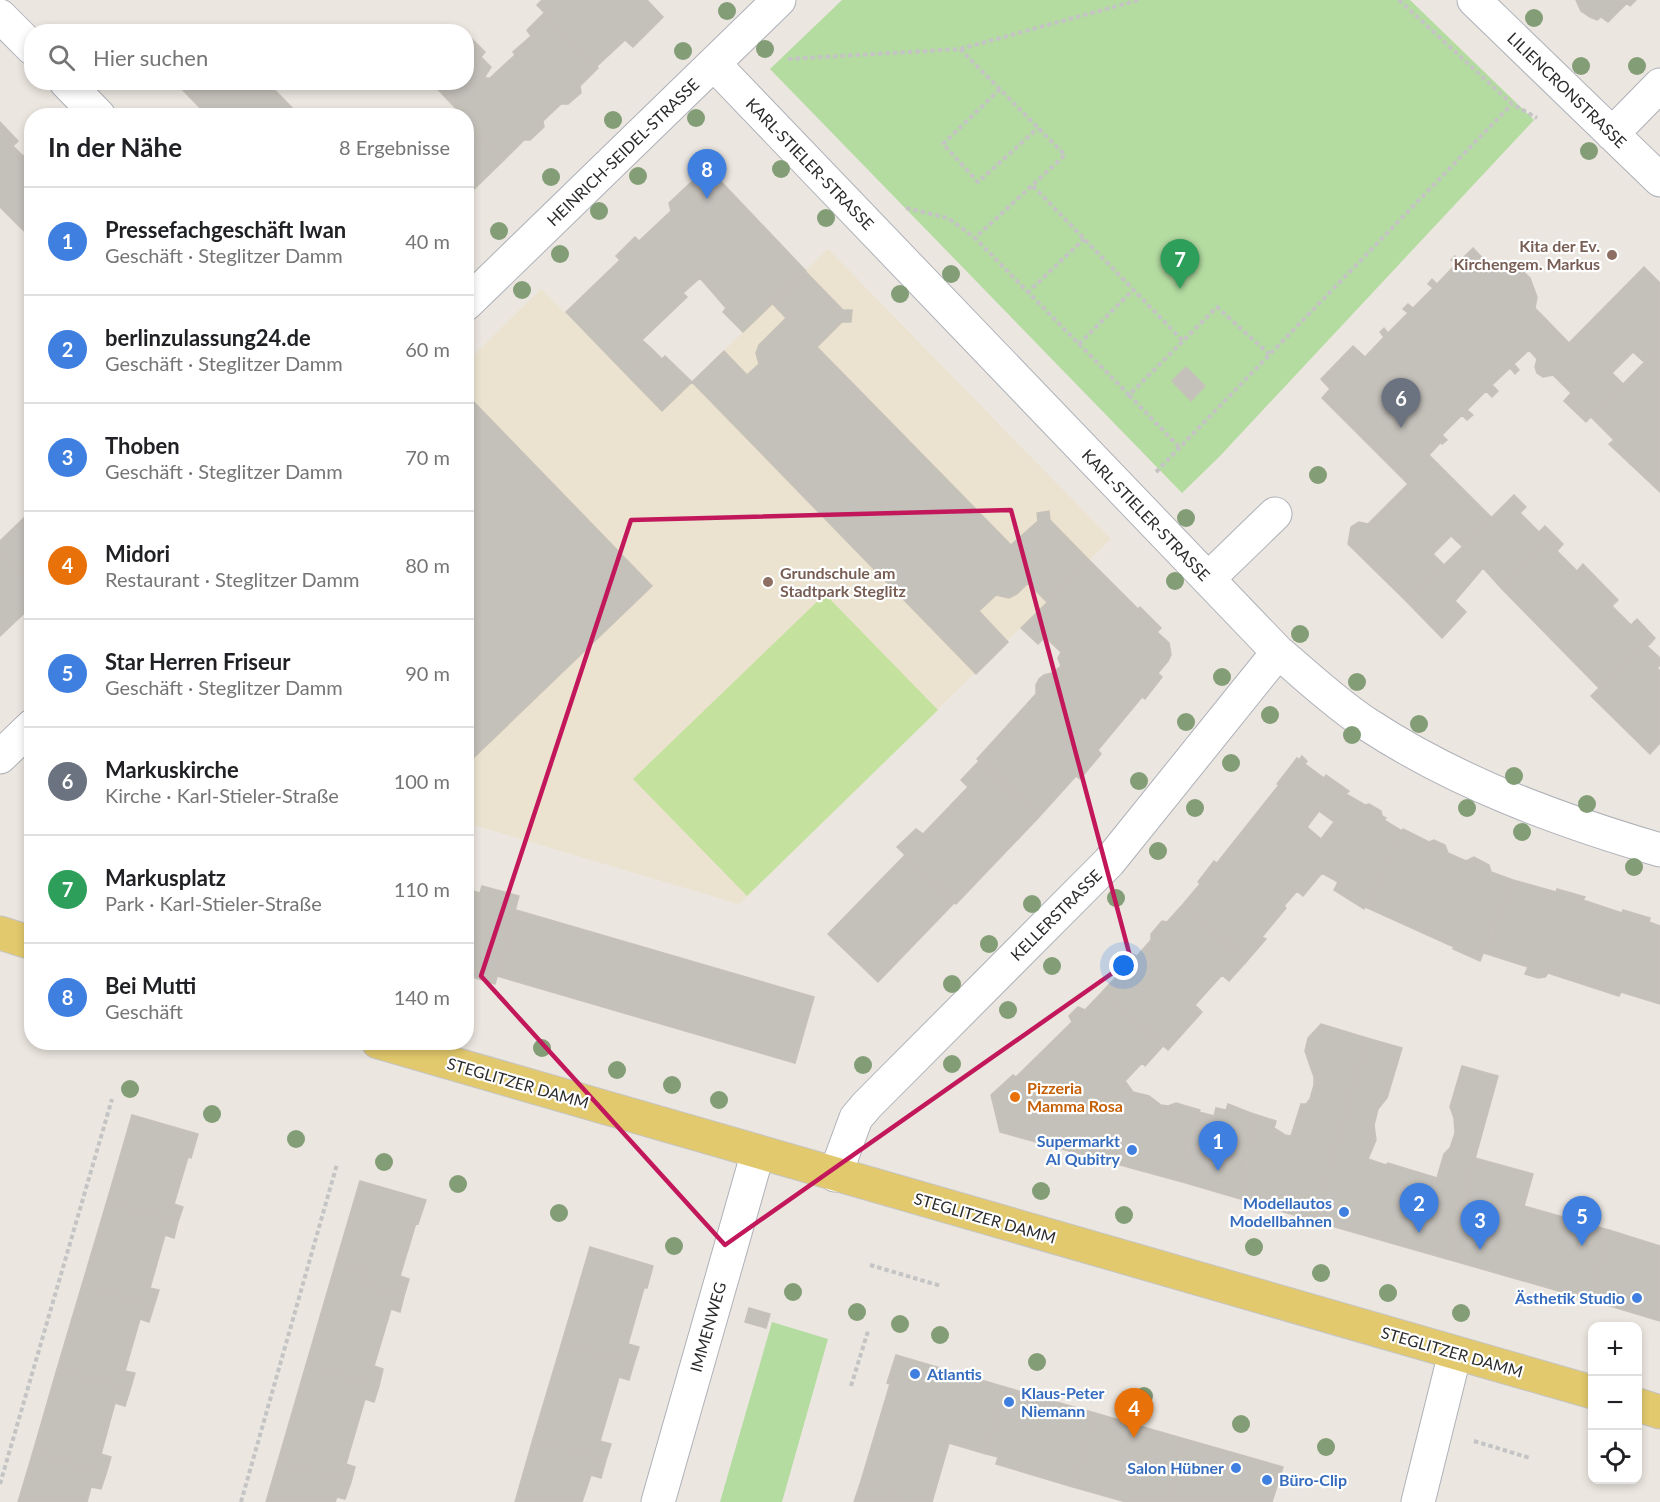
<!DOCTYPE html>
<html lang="de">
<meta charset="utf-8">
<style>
:root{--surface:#fff;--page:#f6f6f6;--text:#202124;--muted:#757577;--line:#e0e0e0;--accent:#ea580c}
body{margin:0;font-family:Lato,sans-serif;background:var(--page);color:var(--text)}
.controls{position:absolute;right:18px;bottom:18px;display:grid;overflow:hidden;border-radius:12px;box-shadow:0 3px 9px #0003}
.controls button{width:54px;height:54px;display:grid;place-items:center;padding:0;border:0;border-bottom:2px solid var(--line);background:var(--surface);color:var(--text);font:30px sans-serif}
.you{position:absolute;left:1124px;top:966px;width:21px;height:21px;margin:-15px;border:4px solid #fff;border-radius:50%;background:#1a73e8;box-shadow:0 0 0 9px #1a73e833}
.badge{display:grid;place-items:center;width:39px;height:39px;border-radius:50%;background:var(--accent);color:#fff;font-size:20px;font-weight:700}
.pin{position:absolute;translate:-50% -50px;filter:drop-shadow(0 2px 3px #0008)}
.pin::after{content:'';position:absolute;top:32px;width:21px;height:18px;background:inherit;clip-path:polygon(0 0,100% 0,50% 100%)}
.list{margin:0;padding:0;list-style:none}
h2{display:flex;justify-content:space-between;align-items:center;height:78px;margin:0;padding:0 24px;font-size:26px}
h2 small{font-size:20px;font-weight:400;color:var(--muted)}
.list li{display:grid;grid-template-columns:39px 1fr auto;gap:18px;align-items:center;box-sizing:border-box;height:108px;padding:0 24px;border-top:2px solid var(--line)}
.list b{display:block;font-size:22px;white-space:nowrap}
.list p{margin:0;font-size:20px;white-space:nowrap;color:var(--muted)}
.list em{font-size:20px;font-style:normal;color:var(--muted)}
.icon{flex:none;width:33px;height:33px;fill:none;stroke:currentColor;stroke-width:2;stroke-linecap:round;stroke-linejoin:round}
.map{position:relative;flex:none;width:1660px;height:1502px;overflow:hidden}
.search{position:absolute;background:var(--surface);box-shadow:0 3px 9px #0003;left:24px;top:24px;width:450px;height:66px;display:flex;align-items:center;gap:15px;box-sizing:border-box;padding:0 21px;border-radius:24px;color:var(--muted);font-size:22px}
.panel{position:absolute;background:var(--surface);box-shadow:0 3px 9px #0003;left:24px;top:108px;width:450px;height:942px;border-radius:24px}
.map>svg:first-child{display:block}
</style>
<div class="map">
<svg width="1660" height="1502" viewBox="0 0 1660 1502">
<rect width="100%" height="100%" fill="#ebe6df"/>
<path fill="#ebe3d0" d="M828,249l283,290 -372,365 -272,-81v-461l74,-73 121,122z"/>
<path fill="#b4dca1" d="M842,0h568l124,120 -315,337 -37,36 -412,-424z
M772,1322l56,17 -46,163h-62z"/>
<path fill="#c4e29e" d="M825,594l113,116 -191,186 -114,-117z"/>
<path fill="#c4c0ba" stroke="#c7c2b9" stroke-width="1.5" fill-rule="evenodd" d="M542,0h105l16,17 -30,30 -8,-7 -29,27 -59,-62z
M1576,0h60l-6,6 -3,-3 -19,19 -7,-5 -4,3 -7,-3 -9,-6z
M544,13l54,55 -18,18 1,7 -13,11h-7l-18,17 1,6 -14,13h-6l-19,19 -39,-40v-3h-3l-32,-34h35v-49l19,19 -4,5 10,10 -7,11h6l25,-23 -2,-3 18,-16 -4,-6z
M175,82h92l33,34h-92z
M466,119l39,40 -39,38z
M0,122l18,19 -5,5 10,10 6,-5 3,2v86l-32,-32z
M702,172h10l94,99 -63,61 -20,-20 3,-4 -26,-30 -17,15 4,4 -45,43 9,8 -26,25 -59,-61 54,-52 -4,-4 19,-19 4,4 32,-30 -2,-8z
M1473,248l17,18 10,-4 17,4 13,12 7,19 -2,11 34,35 75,-76 16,16v63l-16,16 -11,-10 -21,21 11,11 -37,38 -22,-21 7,-8 -18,-18 -10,2 -6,-4 -2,-6 2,-8 -8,-9 -15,14 5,6 -4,4 -5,-6 -18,17 6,6 -6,6 -6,-6 -19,19 6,5 -6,5 -5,-5 -20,20 5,5 -5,4 -1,-2 -12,13 63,63 -29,29 -12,-11 -18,18 11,11 -37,37 -59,-58 3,-17 8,-5 9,2 40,-40 -86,-86 8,-9 -9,-10 32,-33 12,11 19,-20 -4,-5 4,-4 4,5 20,-20 -5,-4 5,-5 5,4 20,-20 -5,-4 4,-5 5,5 19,-20 -5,-4 4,-4 5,5z
M806,272l37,38h9l-1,12h-9l-25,25 194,198 27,-24 -1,-8 12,-2 1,9 40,41 -42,42 -20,-20 -11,11 -8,4 -13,-3 -17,16 29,31 -32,32 -284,-292 32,-31 23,24 12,-11 -3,-11 3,-8 27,-27 -13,-14z
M1660,346v146l-51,-48 5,-4 -23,-23z
M651,348l11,11 3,-3 27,26 -30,29 -37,-38z
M1186,367l19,19 -14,15 -19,-20z
M471,399l181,187 -186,179v-362z
M1514,495l12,12 -6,6 19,19 6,-6 9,9 -52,54 -19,-21 -28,33 11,11 -24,26 -35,-36z
M32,510v72l-32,-32v-9z
M1554,535l9,9 -6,7 20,20 6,-7 35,36 -6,6 19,19 6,-6 18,19 -5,6 -4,-3 -47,47 -97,-99z
M0,550l32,32v24l-32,30z
M1090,561l48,48 2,-2 21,21 -4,4 12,11 2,12 -3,6 -10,12 4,4 -17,22 -3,-2 -44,53 3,4 -21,25 -4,-3 -37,41 -62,-58 59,-65v-9l3,-6 5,-4 8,-2 9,-7 -3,-8 3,-6 -16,-15 -7,7 -17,-16z
M1646,641l4,3 -3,2 13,12v7l-3,3 3,3v72l-10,11 -59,-58z
M1302,756l5,5 -2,3 19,14 2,-3 23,16 -3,3 19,11 4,-1 12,7 1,5 4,2 -2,2 18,11 -38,78 -30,-19 4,-8 -16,-9 -19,23 -6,-5 -13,15 2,2 -24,29 4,2 -19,22 -63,-58 16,-19 -2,-2 16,-21 3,2 62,-78 -2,-1 20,-26 2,2zM1319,811l15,11 -13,17 -14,-12z
M980,760l59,57 -83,87 -59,-57 19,-18 7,5 45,-47 -7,-7z
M1403,829l26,13 5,-2 11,5 3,8 18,8 8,-4 15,8 2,7 22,8 -33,81 -27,-12 1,-2 -89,-40z
M905,855l50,47 -77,80 -50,-48z
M1513,880l43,12 1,-3 28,8 -2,3 39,13 1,-3 27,8 -1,4 11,4v78l-39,-12 -2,4 -71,-23 -3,4 -7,1 -13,-4 3,-7 -44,-14z
M482,886l37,10 -24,88 -29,-9v-86l14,4z
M1184,903l63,58 -18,20 -7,-6 -27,30 7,7 -34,38 -65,-59 16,-17 -1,-5 14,-15 5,2 14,-16v-6l11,-13 5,1z
M516,910l298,87 -19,66 -298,-87z
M1103,991l60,55 -18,20 -3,-3 -17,18 8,11 16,4 12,9 7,1 8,-3 24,7 -21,71 -179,-49 -9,-37 22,-20 3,2 56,-55 -3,-6 9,-9 7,3z
M1321,1024l46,14 -53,183 -70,-21 7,-87 25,8 -2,7 11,7 6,1 10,-32h5l4,-5 4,-14v-8l-9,-26 3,-13z
M1367,1038l35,10 -15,50 -9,11 -4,16 2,15 -8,19 18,6 2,-2 49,15 7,-24 6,-6 5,-15 -1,-15 -4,-11 12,-41 36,10 -51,183 -133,-38z
M1228,1104l23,9 -7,87 -65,-19 20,-69 15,4 2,-8 10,2z
M132,1115l66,19 -7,24 -3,-1 -14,47 9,3 -5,15 -71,-21z
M1475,1158l58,16 -9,32 85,24 -19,70 -143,-41z
M360,1181l66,19 -8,24 -2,-1 -16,53 9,3 -5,17 -39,-11 3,-13 -32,-10z
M107,1201l71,21 -4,16 -9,-3 -15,53 9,2 -5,16 -72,-21z
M1609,1230l51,16v75l-70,-21z
M590,1247l63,19 -6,22h-3l-16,56 11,3 -5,16 -72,-21z
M336,1262l32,10 -3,13 39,11 -4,16 -9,-3 -17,57 9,3 -4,17 -73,-21z
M82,1285l72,21 -5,16 -9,-3 -15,52 10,2 -5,17 -73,-21z
M749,1308l21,6 -4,14 -21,-6z
M562,1342l72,21 -5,17 -10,-3 -19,64 11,3 -5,16 -73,-21z
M896,1355l109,32 -19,67 -37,-11 -17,59h-24l-15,-5 2,-6 -34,-10 29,-97 -3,-1z
M306,1365l73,21 -5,16 -9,-3 -19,65 9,3 -4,15 -73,-21z
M57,1369l73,21 -5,16 -10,-3 -14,51 10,3 -5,17 -73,-22z
M1005,1387l90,26 -22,74 -77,-23 2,-7 -12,-3z
M1095,1413l90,26 -18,63h-41l-53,-15z
M533,1439l73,21 -5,18 -10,-3 -9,27h-67z
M1185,1439l98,28 -11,35h-105z
M33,1452l73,22 -5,15 -10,-2 -4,15h-69z
M278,1461l73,21 -6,17 -8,-2 -2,5h-69z
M861,1481l34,10 -2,6 15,5h-54z"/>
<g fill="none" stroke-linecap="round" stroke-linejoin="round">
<defs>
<path id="minor" d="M1474,0l186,180
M0,16l32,32
M714,64l564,588c29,24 57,51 89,72 90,59 191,96 293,126
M66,82l33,34
M1612,134l48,-49
M466,304l313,-304
M1208,579l67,-65
M0,757l32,-31
M835,1175l21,-57 11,-13 242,-243 169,-210
M658,1502l100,-350
M1418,1502l37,-149"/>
<path id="major" d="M0,933l32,10
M378,1042l1214,350
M1638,1405l22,7"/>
</defs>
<use href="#minor" stroke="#afb1ba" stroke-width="35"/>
<use href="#major" stroke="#c4c4c4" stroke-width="35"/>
<path stroke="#c4c4c4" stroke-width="4" stroke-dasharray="4.5 3" stroke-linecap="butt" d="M1399,0l113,104 25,14
M960,49l105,106 -90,83 154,157 88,-88 52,47
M788,59l172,-10 179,-49
M1000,89l-57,55 35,38 60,-54
M1033,186l150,155
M906,208l42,10 27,20
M1027,293l57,-54
M1079,344l54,-54
M1129,395l50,52
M1156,472l356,-368
M870,1265l71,21
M851,1386l17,-55
M1474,1441l56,17
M0,1484l112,-385
M241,1502l96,-338"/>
<use href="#minor" stroke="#fff" stroke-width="33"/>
<use href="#major" stroke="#e2c96d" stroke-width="33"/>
</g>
<g fill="#839d77">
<circle cx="727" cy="11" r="9"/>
<circle cx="1534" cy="18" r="9"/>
<circle cx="765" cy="49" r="9"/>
<circle cx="683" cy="51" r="9"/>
<circle cx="1581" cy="66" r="9"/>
<circle cx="1637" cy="66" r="9"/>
<circle cx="696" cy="118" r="9"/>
<circle cx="613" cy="120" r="9"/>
<circle cx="1589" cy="151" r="9"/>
<circle cx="781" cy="169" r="9"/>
<circle cx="638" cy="176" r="9"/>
<circle cx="551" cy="177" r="9"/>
<circle cx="599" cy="211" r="9"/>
<circle cx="826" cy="218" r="9"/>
<circle cx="499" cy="231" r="9"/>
<circle cx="560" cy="254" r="9"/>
<circle cx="951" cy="274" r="9"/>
<circle cx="522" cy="290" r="9"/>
<circle cx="900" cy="294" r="9"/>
<circle cx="1318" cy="475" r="9"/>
<circle cx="1186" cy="518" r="9"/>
<circle cx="1175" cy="581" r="9"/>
<circle cx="1300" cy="634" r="9"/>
<circle cx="1222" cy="677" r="9"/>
<circle cx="1357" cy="682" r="9"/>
<circle cx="1270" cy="715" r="9"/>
<circle cx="1186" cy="722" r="9"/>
<circle cx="1419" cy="724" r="9"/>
<circle cx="1352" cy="735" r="9"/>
<circle cx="1231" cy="763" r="9"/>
<circle cx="1514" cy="776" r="9"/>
<circle cx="1139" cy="781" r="9"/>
<circle cx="1587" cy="804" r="9"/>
<circle cx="1195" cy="808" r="9"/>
<circle cx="1467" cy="808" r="9"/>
<circle cx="1522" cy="832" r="9"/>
<circle cx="1158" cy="851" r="9"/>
<circle cx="1634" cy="867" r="9"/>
<circle cx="1116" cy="898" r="9"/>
<circle cx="1032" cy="904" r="9"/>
<circle cx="989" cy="944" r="9"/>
<circle cx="1052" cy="966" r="9"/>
<circle cx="952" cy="984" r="9"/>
<circle cx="1008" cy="1010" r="9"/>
<circle cx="542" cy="1048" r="9"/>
<circle cx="952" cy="1064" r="9"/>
<circle cx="863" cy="1065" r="9"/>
<circle cx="617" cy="1070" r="9"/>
<circle cx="672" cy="1085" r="9"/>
<circle cx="130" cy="1089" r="9"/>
<circle cx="719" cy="1100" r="9"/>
<circle cx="212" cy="1114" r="9"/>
<circle cx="296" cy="1139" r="9"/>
<circle cx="384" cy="1162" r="9"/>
<circle cx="458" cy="1184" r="9"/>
<circle cx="1041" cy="1191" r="9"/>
<circle cx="559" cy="1213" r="9"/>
<circle cx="1124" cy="1215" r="9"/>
<circle cx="674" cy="1246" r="9"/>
<circle cx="1254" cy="1247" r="9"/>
<circle cx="1321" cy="1273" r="9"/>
<circle cx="793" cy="1292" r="9"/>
<circle cx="1388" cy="1293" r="9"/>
<circle cx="857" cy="1312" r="9"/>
<circle cx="1461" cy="1313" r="9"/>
<circle cx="900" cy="1324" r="9"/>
<circle cx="940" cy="1335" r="9"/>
<circle cx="1037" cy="1362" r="9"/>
<circle cx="1144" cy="1396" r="9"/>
<circle cx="1241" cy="1424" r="9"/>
<circle cx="1326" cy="1447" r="9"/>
</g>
<path fill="none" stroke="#c2185b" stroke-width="4.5" stroke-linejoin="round" d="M1011,510l120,450 -406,285 -244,-269 150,-456z"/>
<g fill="#8d6e63" stroke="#fff" stroke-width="2">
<circle cx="1612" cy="255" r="6"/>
<circle cx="768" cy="582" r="6"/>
</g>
<circle fill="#e8710a" stroke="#fff" stroke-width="2" cx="1015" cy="1097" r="6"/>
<g fill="#3f7fe0" stroke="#fff" stroke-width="2">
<circle cx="1132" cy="1150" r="6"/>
<circle cx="1344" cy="1212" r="6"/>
<circle cx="1637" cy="1298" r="6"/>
<circle cx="915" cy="1374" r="6"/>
<circle cx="1009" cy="1402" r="6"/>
<circle cx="1236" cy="1468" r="6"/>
<circle cx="1267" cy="1480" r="6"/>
</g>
<g text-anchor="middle" stroke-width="4.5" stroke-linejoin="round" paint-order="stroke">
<g font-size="16" fill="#2b2b2b" stroke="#fff">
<text transform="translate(1567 90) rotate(44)" y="6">LILIENCRONSTRASSE</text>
<text transform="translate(623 152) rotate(-44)" y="6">HEINRICH-SEIDEL-STRASSE</text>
<text transform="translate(810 164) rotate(46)" y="6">KARL-STIELER-STRASSE</text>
<text transform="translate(1146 515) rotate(46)" y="6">KARL-STIELER-STRASSE</text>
<text transform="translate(1056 915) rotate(-45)" y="6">KELLERSTRASSE</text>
<text transform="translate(518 1083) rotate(16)" y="6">STEGLITZER DAMM</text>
<text transform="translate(985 1218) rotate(16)" y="6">STEGLITZER DAMM</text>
<text transform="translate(708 1327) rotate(-74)" y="6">IMMENWEG</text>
<text transform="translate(1452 1352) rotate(16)" y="6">STEGLITZER DAMM</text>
</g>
<g font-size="16" font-weight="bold" fill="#785e54" stroke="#fff" text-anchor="end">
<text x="1600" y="252">Kita der Ev.<tspan x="1600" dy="18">Kirchengem. Markus</tspan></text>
<text x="780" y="579" text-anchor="start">Grundschule am<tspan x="780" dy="18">Stadtpark Steglitz</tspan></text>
</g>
<g font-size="16" font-weight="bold" fill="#c56008" stroke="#fff" text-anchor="start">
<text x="1027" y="1094">Pizzeria<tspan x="1027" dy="18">Mamma Rosa</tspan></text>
</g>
<g font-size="16" font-weight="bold" fill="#366cbe" stroke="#fff" text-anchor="end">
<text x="1120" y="1147">Supermarkt<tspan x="1120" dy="18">Al Qubitry</tspan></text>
<text x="1332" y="1209">Modellautos<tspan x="1332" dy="18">Modellbahnen</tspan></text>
<text x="1625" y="1304">Ästhetik Studio</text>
<text x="927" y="1380" text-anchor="start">Atlantis</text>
<text x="1021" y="1399" text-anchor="start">Klaus-Peter<tspan x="1021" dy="18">Niemann</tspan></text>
<text x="1224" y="1474">Salon Hübner</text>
<text x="1279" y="1486" text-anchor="start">Büro-Clip</text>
</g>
</g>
</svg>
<div class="controls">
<button>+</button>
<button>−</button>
<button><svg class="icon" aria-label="locate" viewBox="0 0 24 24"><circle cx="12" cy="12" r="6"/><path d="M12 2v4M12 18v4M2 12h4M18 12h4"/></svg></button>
</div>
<div class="you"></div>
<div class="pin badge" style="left:1218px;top:1171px;background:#3f7fe0">1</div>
<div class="pin badge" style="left:1419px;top:1233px;background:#3f7fe0">2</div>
<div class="pin badge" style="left:1480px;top:1250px;background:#3f7fe0">3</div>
<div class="pin badge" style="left:1134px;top:1438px;background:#e8710a">4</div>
<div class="pin badge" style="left:1582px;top:1246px;background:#3f7fe0">5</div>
<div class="pin badge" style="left:1401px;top:428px;background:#6b7280">6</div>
<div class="pin badge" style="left:1180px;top:289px;background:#2e9e5b">7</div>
<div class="pin badge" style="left:707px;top:199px;background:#3f7fe0">8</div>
<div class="search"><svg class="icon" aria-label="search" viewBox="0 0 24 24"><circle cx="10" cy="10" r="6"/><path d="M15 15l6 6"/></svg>Hier suchen</div>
<section class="panel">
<h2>In der Nähe<small>8 Ergebnisse</small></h2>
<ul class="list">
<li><span class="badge" style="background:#3f7fe0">1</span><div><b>Pressefachgeschäft Iwan</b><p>Geschäft · Steglitzer Damm</p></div><em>40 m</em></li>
<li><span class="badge" style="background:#3f7fe0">2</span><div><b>berlinzulassung24.de</b><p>Geschäft · Steglitzer Damm</p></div><em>60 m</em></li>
<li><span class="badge" style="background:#3f7fe0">3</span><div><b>Thoben</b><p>Geschäft · Steglitzer Damm</p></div><em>70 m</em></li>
<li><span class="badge" style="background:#e8710a">4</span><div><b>Midori</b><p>Restaurant · Steglitzer Damm</p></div><em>80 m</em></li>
<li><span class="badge" style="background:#3f7fe0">5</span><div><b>Star Herren Friseur</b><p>Geschäft · Steglitzer Damm</p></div><em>90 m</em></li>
<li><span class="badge" style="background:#6b7280">6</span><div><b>Markuskirche</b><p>Kirche · Karl-Stieler-Straße</p></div><em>100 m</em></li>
<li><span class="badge" style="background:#2e9e5b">7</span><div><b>Markusplatz</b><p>Park · Karl-Stieler-Straße</p></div><em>110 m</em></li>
<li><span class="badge" style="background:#3f7fe0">8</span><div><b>Bei Mutti</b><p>Geschäft</p></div><em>140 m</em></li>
</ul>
</section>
</div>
